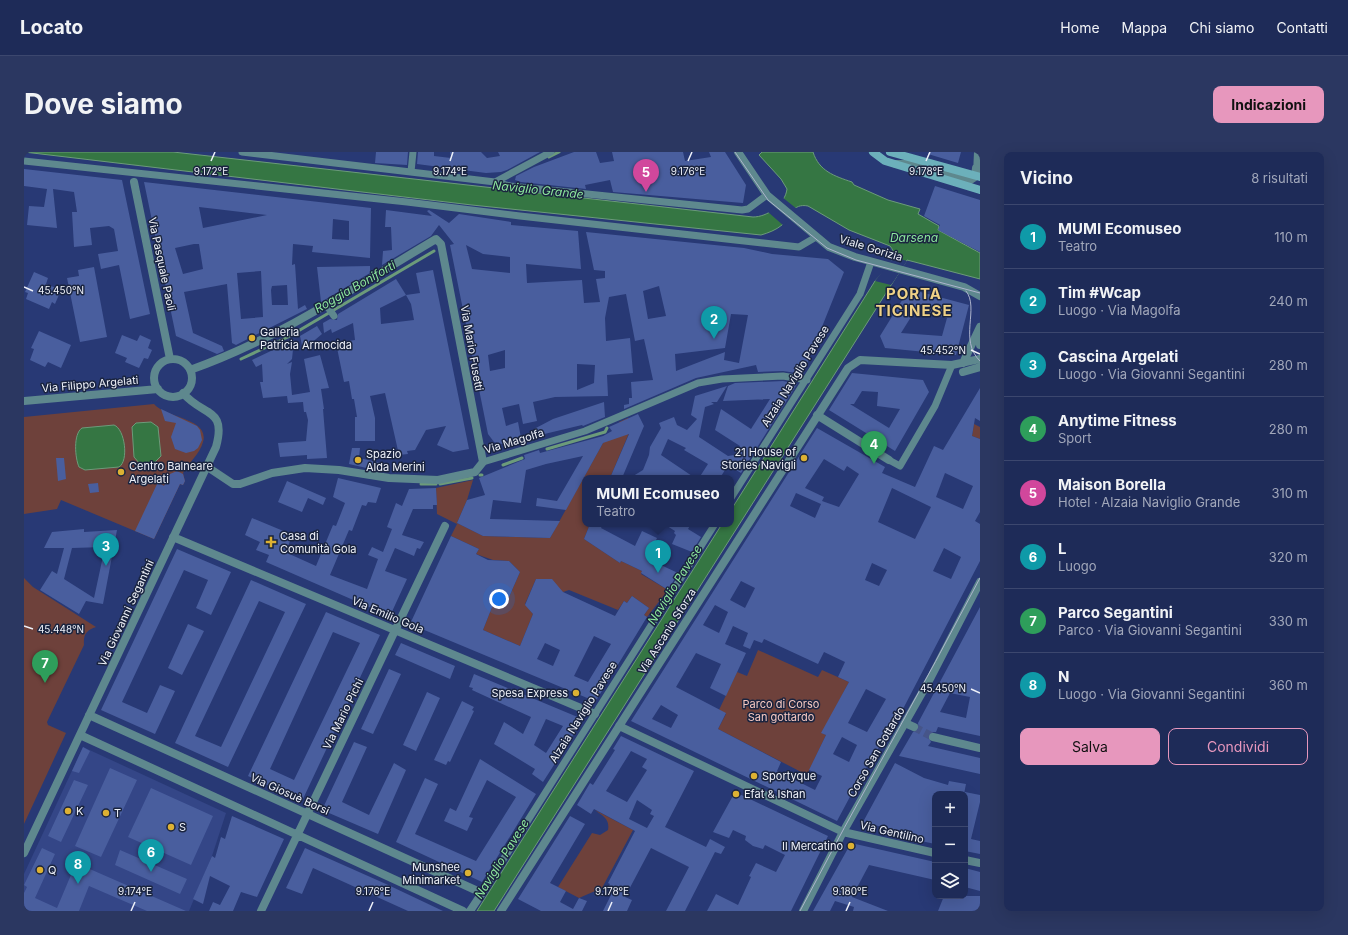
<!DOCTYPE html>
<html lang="it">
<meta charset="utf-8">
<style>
:root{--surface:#1e2b58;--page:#2b3761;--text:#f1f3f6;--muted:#a1a7ba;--line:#3c476e;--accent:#e797bd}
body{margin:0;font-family:Inter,sans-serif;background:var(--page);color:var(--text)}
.controls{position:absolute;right:12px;bottom:12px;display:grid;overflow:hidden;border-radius:8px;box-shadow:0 4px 16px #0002}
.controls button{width:36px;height:36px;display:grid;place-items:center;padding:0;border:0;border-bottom:1px solid var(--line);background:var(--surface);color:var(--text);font:20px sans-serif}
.you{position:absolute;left:475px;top:447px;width:14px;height:14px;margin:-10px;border:3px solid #fff;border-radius:50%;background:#1a73e8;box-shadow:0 0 0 6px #1a73e833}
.badge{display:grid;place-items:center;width:26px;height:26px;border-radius:50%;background:var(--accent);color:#fff;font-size:13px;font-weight:700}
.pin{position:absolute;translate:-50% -33px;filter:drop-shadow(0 1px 2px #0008)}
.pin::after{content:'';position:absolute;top:21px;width:14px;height:12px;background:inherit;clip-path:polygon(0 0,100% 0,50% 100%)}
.popup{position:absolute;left:558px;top:323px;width:152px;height:52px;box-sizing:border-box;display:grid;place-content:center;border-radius:8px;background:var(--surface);filter:drop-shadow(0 1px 3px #0005);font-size:13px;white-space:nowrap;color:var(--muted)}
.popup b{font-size:15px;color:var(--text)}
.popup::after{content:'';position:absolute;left:50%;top:100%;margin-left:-8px;border:8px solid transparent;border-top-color:var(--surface)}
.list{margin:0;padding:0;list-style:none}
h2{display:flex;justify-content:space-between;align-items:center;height:52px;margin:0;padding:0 16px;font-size:17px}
h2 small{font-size:13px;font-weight:400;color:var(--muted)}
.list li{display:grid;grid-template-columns:26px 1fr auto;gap:12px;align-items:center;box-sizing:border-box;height:64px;padding:0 16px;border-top:1px solid var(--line)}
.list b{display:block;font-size:15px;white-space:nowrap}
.list p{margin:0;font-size:13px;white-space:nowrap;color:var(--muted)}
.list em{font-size:13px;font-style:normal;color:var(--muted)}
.actions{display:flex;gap:8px;padding:12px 16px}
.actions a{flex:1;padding:9px 0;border:1px solid var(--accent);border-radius:8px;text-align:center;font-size:14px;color:var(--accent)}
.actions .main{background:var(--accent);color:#111}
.icon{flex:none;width:22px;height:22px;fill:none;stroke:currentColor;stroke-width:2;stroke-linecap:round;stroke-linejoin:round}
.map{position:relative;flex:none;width:956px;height:759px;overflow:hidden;border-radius:8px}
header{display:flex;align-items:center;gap:24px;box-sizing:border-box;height:56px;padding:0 20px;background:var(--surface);border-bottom:1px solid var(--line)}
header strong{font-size:19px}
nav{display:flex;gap:22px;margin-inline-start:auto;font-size:14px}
.intro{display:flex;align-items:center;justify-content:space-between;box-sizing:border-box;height:96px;padding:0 24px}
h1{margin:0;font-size:28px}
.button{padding:10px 18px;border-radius:8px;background:var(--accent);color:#111;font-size:14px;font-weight:700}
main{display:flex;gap:24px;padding:0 24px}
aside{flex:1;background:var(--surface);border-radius:8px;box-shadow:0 4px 16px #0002}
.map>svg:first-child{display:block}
</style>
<header>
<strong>Locato</strong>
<nav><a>Home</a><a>Mappa</a><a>Chi siamo</a><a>Contatti</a></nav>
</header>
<div class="intro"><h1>Dove siamo</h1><a class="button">Indicazioni</a></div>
<main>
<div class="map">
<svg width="956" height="759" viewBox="0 0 956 759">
<rect width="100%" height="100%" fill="#283975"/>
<path fill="#344687" d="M59,595l143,66 -14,43 -23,55h-165v-37z"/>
<path fill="#6e413b" d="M130,252c11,14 56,14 49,38 -3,12 -15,21 -20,31l2,8 -2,4 -3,-1 -26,55 -93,-39 -4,9 -33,5v-97z
M604,266l4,8 -22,52h-25v46h5l-6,15 36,24 1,-2 21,10 -1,3 27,16 -21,27 -3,-2 5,-7 -17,-12 -5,7 -3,-2 -6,9 -49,-20 -6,2 -27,-13 -11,25 8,10 -13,32 -37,-16 13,-33h13l11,-25 -11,-11 -16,-1 -17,-6 3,-5 -28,-13 6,-12 -20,-10 -1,-26 37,-8 -6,20 -10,23 26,13 67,2 53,-95 18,-15 -2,-6z
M950,272l6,3v12l-8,-3z
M0,426l9,9 63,40c-9,3 -13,7 -12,18l-37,77 1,3 18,8 -42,91z
M734,498l60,27 4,-7 27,12 -27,51 4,2 -19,40 -89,-46 8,-15 -7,-4 18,-38 10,4z
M571,658l38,20 -31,58 -23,10 -21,-11 34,-54 8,2 8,-5c2,-11 -5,-14 -13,-20z"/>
<path fill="#357643" stroke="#6c9b7a" d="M0,0h149l580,65c14,0 32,-12 34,-28l-6,-10 -22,-24 3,-3h51c6,19 21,24 39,30l2,3 34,15 32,9 -2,5 21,12 -1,4 42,23v26l-73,-19 -413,651h-17l245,-387h9v-14l144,-229c8,-9 26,-23 15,-35l-41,-16 -41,-24c-16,-3 -17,10 -26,19 -6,5 -14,8 -21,10l-289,-30z
M127,270l7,5 3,29 -7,7 -14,1 -6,-7 -2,-30 4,-4z
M90,273c11,4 15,36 5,42l-34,3 -6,-3c-4,-9 -6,-33 3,-39z"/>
<path fill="#283975" d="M758,45l15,12 -13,17 -16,-14z
M870,105l13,4 -13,20 -3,4 -16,-4z"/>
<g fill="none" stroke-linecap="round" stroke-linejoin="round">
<path stroke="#6c9b7a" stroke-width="3" d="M525,5l10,-5
M217,207l47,-22 146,-86
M523,297l58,-17 2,-4
M479,313l19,-7
M456,323h2
M397,332h15
M416,332l32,-6"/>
</g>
<path fill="#495e9e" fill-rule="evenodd" d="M352,0h32l-1,13 -32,-2z
M394,0h16v4l17,2 -1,-6h31l6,6 13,-2 -2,-4h42l-33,18 -6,2 -15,1 -69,-9z
M550,0h22l4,11 14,-2 -2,-9h71l2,9 26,-4 -2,-5h16l21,33 -3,18 -130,-11 -3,-12 -25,5 1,4 -65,-7 -6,-2 1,-4 18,-9z
M905,0h32l-3,11 -30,-9z
M0,17l98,11 28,134 -20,5 -11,-54 -18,4 -3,-15 20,-3 -4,-22 -5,-3 -19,2 2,17 -18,2 -2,-35h5l-3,-20 -21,-3 4,39 -30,-3 2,-19 15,1 3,-18 -23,-3z
M120,30l227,26 -1,50 -58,-6 1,-6 -20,-2 -1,21 3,-1 3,45 7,-4 2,4 -71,36 -4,-2 -5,-59 -43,8 9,41 29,13 2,5 -7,3 -41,-18zM175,55l68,8 -64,13zM309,67l16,2v19l-17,-1zM170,92h5l4,25 -20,5 -8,-26zM237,119l2,46 -22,2 -4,-46zM263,133l1,20h-16l-1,-15 1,-4z
M911,34l45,14v52l-42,-22 2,-5 -16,-9z
M362,58l46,6 -5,-5 2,-1 20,13 10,-9 52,8v3l67,6 3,38 -55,-5 1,19 55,-3 2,23 16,-1 -4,-23 9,-1v-7l-11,-1 -8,-38 158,16 28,6 56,5 16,13 -41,102 -20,-3 -25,1 -2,-7 -60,13 -72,31v-4l5,-1v-6h3l-1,-16 22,-2 -9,-41 -9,2 -9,-47 -17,3 -4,21 1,23 24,-3 3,35 -26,2 1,21 -53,1 -22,5 4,19 -14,3 -4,-20 -17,4 4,18 12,-4 3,16 -19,6 -8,-2 -6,-8 -38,-189 4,-1 -15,-19 -8,11 -49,29 1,-14 9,-1 -1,-23h-6zM442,93l17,9 27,3v16l-38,-4zM635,134l7,30 -18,3 -5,-28zM707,162l17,1 -9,48 -15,-3 1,-8 -49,19 -1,-17 50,-6zM481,198v18l-15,3 -2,-16zM553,212l18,1 -1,18 -17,7z
M346,114v7l-49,29 -4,-35z
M70,115l13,70 -27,5 -13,-64 12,-2 -1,-6z
M409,118l36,179 -16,3 -16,-7 9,-19 -20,4 -11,20 -8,1 1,3 -9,1 -14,-62 -15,3 5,22v23h-20v-24h2l-3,-18h-2l-3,-18 -5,1 -8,-39 19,-3 -2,-17 -21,10 -1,-4 -7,4 -1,-10 7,-4 7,1 1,-6 58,-35 10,16 14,-2 -4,-20zM382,143l5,9 3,16 -33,4 -1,-16z
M10,120l14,6 -2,6 15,6 -6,14 -3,-2 -3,7 -23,-10 2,-6 -3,-1z
M885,137l60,16 -13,50 -71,-7 -5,-12zM892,157l31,9 -5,18 -41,-3z
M293,174l5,8 -19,16 -3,-14z
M15,179l32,14 -10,23 -13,-6 -3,5 -15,-7 4,-11 -3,-1z
M98,183l15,6 3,-6 11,5 -3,8 4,2 -4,9 -4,-1 -5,10 -14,-6 2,-4 -12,-5z
M270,188l-2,19 -5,5 5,-2 -2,12 2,21 18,-3 -6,-33 16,-4 9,33 -8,1 3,20h-1l4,49 -20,1v-4l-27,2 -2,-14 28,-2 2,-21 -2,-8h-2l-1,-10 -15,1 -1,-7 -24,2 -3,-16h3l-1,-18 -6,3 -4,-7z
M828,221l71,7 6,12 -34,59 -66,-41zM838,239l16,1 -1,14 23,3 -11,19 -39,-24h4z
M759,229l14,3 -56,89 -13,-8 -8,13h-21l9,-14 -24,-14 2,-2 -18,-9 -7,16 34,23h-65l13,-8 6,-15 1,-8 11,-19 -2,-5 15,-6 3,8 10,5 10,-11 -6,-4 4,-19 32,-10 -10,16h-6l3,2 -9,3 -6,30 29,19 6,-1 6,-9 -25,-16 6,-21 30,20 19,-30 -47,2 5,-15 7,-3z
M956,236v33l-5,-3 -3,18 8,3v73l-5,9 5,3v37l-76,146 -44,71 -23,43 -206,-100 186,-293 68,39 -3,6 33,14 19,-41 9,4zM800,307l20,12 3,-5 12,8 -20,33 -17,-6 2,-4 -19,-9zM921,321l28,13 -10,23 -27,-12zM868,336l39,19 -16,32 -37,-17zM772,341l25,11 -6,14 -25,-12zM920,396l17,9 -10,22 -18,-8zM848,411l15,7 -8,16 -14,-6zM717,429l14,7 -10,20 -15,-8zM691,453l13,7 -9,21 -16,-8zM709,474l15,7 -5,13 7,3 4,-9 8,3 2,-4 54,25 6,-12 21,10 -7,15 11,5 -28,51 5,2 -17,35 13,6 -7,14 -38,-19 4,-9 -63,-33 8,-16 -50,-26 20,-34 25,11 -11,24 16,8 20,-43 -21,-9zM842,537l20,10 -19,33 -19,-9zM637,553l17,10 -7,13 -19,-9zM818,585l15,8 -8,17 -16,-8z
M580,250l1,15 -22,9 -1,-1 -46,11 -2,-7 19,-10z
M137,257l36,17 3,4 2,10 -4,8 -4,3 -8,2 -11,-4 -4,-12 5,-14 -11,-2z
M614,262l6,12 -22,52h-12l19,-44 -26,9 -37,67 -30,-4 1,-8 20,3 26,-45 -37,8 -20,6 -5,33 -28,-3 -3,19 70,2 -10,17 -67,-2 -26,-13 10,-23 18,-5 -6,-17 46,-19 -1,-4 15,-5 1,3 63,-17 9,-5 -3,-4z
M328,296h8l-1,10 27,6 -2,8 -35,-8z
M32,306h8l2,21 -8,2z
M153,319l6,3 2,7 -2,4 -3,-1 -26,55 -19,-8 23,-49 6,4 6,-12z
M314,326l43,10 -5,15 -8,-1 -2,4 -4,-1 -10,26 -3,-1 -19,45 37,14 11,-30 -10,-4 4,-8 11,5 9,-23 -5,-2 9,-24 6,3 7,-17 27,-1 1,17h-4v4h-20l-11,26 22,7 -4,7 -3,-1 -3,8 -19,-8 -10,23 22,8 -17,37 -124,-54 3,-7 -13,-5 4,-8 -15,-7 7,-17 41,17 -8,17 31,14 17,-41 3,1 9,-23 -12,-6z
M263,329l39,17 -3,7 -15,-7 -6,14 -24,-10z
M74,331l1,9 -9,1 -2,-9z
M566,372h13l-2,4 34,18 7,-15 15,7 -9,21 30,14 -10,17 -27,-17 1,-2 -21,-10 -1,2 -36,-24z
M640,372h27l-3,5 13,8 -9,15 -20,-8 4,-9 -2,-2 1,-2z
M60,377v3l33,-2 -14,74 -17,-3 -7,13 -39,-24 12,-19 5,3 7,-26h-20l8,-16zM81,395l-11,51 -30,-19 8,-31z
M427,384l28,13 -3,5 12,6 21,1 11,11 -11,25h-13l-13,33 37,16 13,-32 -8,-9 11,-26h16l11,13 52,24 9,-15 3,2 5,-7 17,12 -5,7 3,2 -50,82 -5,1 -182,-76zM570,484l17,8 -23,38 -14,-6zM521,491l15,7 -7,16 -16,-7z
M153,397l54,23 -20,43 -15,-7 12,-28 -24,-10 -62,132 25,11 13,-28 15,6 -20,43 -54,-24z
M227,428l55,24 -78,163 -53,-24zM235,449l26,11 -64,135 -26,-11z
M956,455v129l-42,-9 -2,5h-5l-3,4 3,6 -3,4 52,12v16l-81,-18 14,-24 6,-2 -1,-7zM926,541l20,4 -4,21 -26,-6z
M302,460l54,23 -78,166 -54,-25zM309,480l27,11 -66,137 -24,-11z
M164,472l16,7 -22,44 -14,-7z
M377,491l54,23 -5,13 -55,-24z
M365,517l12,5 -28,60 -12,-5z
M450,522l106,44 1,5 -38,59 -11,-8 3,-5 -41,-25 10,-22 19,12 8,-17 -59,-27 1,-2 -4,-1zM522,567l17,7 -17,27 -12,-8z
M403,540l13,6 -24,53 -13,-6z
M438,549l12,6 -2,3 2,1 -24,51 -2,-1 -2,4 -12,-5z
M597,584l73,35 -29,56 41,20 4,-8 15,8 -4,7 -6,-2 -30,59h-19l23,-44 -38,-19 -26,49 7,3 -5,11h-24l10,-20 -5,-3 2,-4 -2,-1 27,-52 -41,-22 -3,5 -14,-9 13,-22 3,2 22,-35 -2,-1zM607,599l16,8 -5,8 5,3 -20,32 -21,-11zM613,648l15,10 -2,4 4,2 -7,12 -18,-9z
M330,590l13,5 -25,55 27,13 25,-52 12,7 -28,64 -56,-24z
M59,595l7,4 -11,22 -7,-2z
M456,607l56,35 -54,88 -86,-40 29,-64 13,6 -23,50 61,27 40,-64 -29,-17 -18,37 4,1 -6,13 -23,-10 6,-13 6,3z
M871,611l29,15 24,7 1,-4 17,3 -2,10h-29v50l-23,-5 1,-4 -50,-13z
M86,616l27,12 -36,77 -26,-11z
M50,628l14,5 -27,57 -13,-6z
M127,636l62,28 -22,49 -63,-28z
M711,640l93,44 -37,75h-84l9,-17 22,11 13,-28 -2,-1 7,-13 20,9 9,-17 -20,-10 -2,4 -10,-3 -8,-6 1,-4 -13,-6 -4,8 -16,-6z
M941,640l15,3v7l-9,37 9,2v13l-15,-3z
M208,664l52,23 -27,58 -16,-5 -8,19h-24l4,-9 7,3 10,-19 -20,-10 -7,28 -10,-5 19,-43 3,2 6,-21 4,2z
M546,664l15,8 -35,59 16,8 -6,11 13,7 6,-11 8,3 -5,10h-41l-23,-12z
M827,691l84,19v18l-66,-15 -17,32 36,14h-35l1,-4 -19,-6 -5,10h-17z
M18,696l13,6 -20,44 22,10 19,-45 110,48h-39l-58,-25 -10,25h-55v-18l3,-6 -3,-2z
M281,696l81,36 57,27h-35l-95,-43 -11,26 -16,-6z
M96,698l67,29 -7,15 -65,-29z
M941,716l15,4v19l-15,-4z
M920,744h36v15h-42z"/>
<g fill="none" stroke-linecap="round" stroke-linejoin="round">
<path stroke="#465589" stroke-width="8" stroke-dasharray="8 4" stroke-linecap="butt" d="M890,575l19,10"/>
<path stroke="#5e888e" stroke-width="7" d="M218,0l253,30 15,4 232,24 6,-1 19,-14
M0,9l383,41 113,14 279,31 17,-10
M387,20l2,-20
M471,30l56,-30
M303,154l7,10
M865,308l11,6 35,-60 17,-41
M459,310l102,-31 113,-48 24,-4 61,-3 24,4
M707,346l129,-204 11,-32
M458,741l233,-369"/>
<path stroke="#5e888e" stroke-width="8" d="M714,0l29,43 62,52 26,10 109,30 16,9
M872,12h17l56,17 6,-4 1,-9
M953,22l1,-22
M110,30l36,177
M130 226a19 19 0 1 1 38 0a19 19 0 1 1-38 0Z
M939,211l17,-36
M166,218c88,-31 167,-84 246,-131l5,5 42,218 -8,10 -37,8 -49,-2 -50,-8 -34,-2 -33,5 -32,11h-7l-27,-18
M939,220l17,-5
M0,249l134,-12
M793,263l72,45
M149,385l422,177
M65,563l393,178 -12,18
M881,571l9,4
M595,574l224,106 92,21
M56,583l383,176
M909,585l47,11
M0,701l192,-406c11,-40 -13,-30 -33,-54
M941,708l15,3
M237,759l184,-385
M477,759l347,-543 12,-8 92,5 28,-6"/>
<path stroke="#5e888e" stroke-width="8" d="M956,180v13
M779,759l40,-79 88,-155 49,-95"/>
<path stroke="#6cb0bb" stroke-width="8" d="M849,0l12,9 95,29
M866,0l90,25"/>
<path stroke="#adb4cd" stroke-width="1" d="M711,0l33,48 59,48 29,12 124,33
M942,139c14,17 -8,49 14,70
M776,759c58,-112 122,-221 180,-333"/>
</g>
<path fill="none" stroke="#eef1f9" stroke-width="1.5" d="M187,9l4,-9M426,9l3,-9M664,9l4,-9M902,9l4,-9M0,135l9,4M947,198l9,4M0,474l9,3M947,537l9,4M107,759l4,-9M345,759l4,-9M584,759l4,-9M822,759l4,-9"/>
<g fill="#ddb133" stroke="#1a243f" stroke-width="1.5">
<circle cx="228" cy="186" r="4"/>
<circle cx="780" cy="306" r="4"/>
<circle cx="334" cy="308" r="4"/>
<circle cx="97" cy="320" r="4"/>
<path d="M245 384h4v4h4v4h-4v4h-4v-4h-4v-4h4z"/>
<circle cx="552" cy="541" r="4"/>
<circle cx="730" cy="624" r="4"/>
<circle cx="712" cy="642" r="4"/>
<circle cx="44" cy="659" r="4"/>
<circle cx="82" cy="661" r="4"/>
<circle cx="147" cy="675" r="4"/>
<circle cx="827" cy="694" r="4"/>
<circle cx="16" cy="718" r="4"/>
<circle cx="444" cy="721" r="4"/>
</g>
<g text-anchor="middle" stroke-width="3" stroke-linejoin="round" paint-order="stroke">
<g font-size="11" fill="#eef1f9" stroke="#1a243f">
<text transform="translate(847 96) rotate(17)" y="4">Viale Gorizia</text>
<text transform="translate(138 112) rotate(78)" y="4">Via Pasquale Paoli</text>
<text transform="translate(448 196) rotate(80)" y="4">Via Mario Fusetti</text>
<text transform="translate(771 224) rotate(-58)" y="4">Alzaia Naviglio Pavese</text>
<text transform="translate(66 232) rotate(-5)" y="4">Via Filippo Argelati</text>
<text transform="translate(490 289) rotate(-17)" y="4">Via Magolfa</text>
<text transform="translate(102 461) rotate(-65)" y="4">Via Giovanni Segantini</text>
<text transform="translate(364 463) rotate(23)" y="4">Via Emilio Gola</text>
<text transform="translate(643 479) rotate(-58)" y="4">Via Ascanio Sforza</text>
<text transform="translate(559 560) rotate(-58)" y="4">Alzaia Naviglio Pavese</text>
<text transform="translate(319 562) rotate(-64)" y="4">Via Mario Pichi</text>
<text transform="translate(852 600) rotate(-60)" y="4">Corso San Gottardo</text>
<text transform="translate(266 642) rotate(24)" y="4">Via Giosuè Borsi</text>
<text transform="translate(868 680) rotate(13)" y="4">Via Gentilino</text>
</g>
<g font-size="11" fill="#eef1f9" stroke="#1a243f" text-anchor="start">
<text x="236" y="184">Galleria<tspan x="236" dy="13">Patricia Armocida</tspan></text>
<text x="772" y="304" text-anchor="end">21 House of<tspan x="772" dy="13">Stories Navigli</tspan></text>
<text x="342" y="306">Spazio<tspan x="342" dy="13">Alda Merini</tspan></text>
<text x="105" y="318">Centro Balneare<tspan x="105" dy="13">Argelati</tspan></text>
<text x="256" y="388">Casa di<tspan x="256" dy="13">Comunità Gola</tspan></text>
<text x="544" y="545" text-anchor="end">Spesa Express</text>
<text x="738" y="628">Sportyque</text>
<text x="720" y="646">Efat &amp; Ishan</text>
<text x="52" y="663">K</text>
<text x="90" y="665">T</text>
<text x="155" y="679">S</text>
<text x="819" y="698" text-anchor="end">Il Mercatino</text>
<text x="436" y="719" text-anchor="end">Munshee<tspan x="436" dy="13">Minimarket</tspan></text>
<text x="24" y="722">Q</text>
</g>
<g font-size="11" fill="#f6c8c1" stroke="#1a243f">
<text x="757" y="556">Parco di Corso<tspan x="757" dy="13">San gottardo</tspan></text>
</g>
<g font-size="12" font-style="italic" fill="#8de79d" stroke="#1a243f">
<text transform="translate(514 38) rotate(6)" y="4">Naviglio Grande</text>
<text x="890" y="90">Darsena</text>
<text transform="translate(331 135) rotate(-30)" y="4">Roggia Boniforti</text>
<text transform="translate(651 433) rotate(-58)" y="4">Naviglio Pavese</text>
<text transform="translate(478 707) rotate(-58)" y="4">Naviglio Pavese</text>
</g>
<g font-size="15" font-weight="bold" letter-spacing="1" fill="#f0d287" stroke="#1a243f">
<text x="890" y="147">PORTA<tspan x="890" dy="17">TICINESE</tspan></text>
</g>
</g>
<g font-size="10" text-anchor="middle" fill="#eef1f9" stroke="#1a243f" stroke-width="3" stroke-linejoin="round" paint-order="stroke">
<text x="187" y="23">9.172°E</text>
<text x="426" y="23">9.174°E</text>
<text x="664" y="23">9.176°E</text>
<text x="902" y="23">9.178°E</text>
<text x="37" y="142">45.450°N</text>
<text x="919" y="202">45.452°N</text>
<text x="37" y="481">45.448°N</text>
<text x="919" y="540">45.450°N</text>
<text x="111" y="743">9.174°E</text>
<text x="349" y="743">9.176°E</text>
<text x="588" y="743">9.178°E</text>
<text x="826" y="743">9.180°E</text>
</g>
</svg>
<div class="controls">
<button>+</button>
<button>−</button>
<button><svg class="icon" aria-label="layers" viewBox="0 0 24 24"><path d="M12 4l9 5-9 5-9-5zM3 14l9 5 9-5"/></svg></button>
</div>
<div class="you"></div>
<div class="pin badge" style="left:634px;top:421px;background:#0f9aa8">1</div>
<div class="popup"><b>MUMI Ecomuseo</b>Teatro</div>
<div class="pin badge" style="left:690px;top:187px;background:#0f9aa8">2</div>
<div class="pin badge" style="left:82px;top:414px;background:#0f9aa8">3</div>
<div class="pin badge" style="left:850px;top:312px;background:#2e9e5b">4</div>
<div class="pin badge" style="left:622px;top:40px;background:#d1479c">5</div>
<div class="pin badge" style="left:127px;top:720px;background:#0f9aa8">6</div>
<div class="pin badge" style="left:21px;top:531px;background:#2e9e5b">7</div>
<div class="pin badge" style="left:54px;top:732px;background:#0f9aa8">8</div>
</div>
<aside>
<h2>Vicino<small>8 risultati</small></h2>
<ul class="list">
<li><span class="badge" style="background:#0f9aa8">1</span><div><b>MUMI Ecomuseo</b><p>Teatro</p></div><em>110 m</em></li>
<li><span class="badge" style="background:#0f9aa8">2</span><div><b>Tim #Wcap</b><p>Luogo · Via Magolfa</p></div><em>240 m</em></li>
<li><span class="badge" style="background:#0f9aa8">3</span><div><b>Cascina Argelati</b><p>Luogo · Via Giovanni Segantini</p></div><em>280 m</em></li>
<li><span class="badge" style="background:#2e9e5b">4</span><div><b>Anytime Fitness</b><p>Sport</p></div><em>280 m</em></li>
<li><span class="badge" style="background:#d1479c">5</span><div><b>Maison Borella</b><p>Hotel · Alzaia Naviglio Grande</p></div><em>310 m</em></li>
<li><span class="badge" style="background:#0f9aa8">6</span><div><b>L</b><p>Luogo</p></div><em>320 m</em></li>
<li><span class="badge" style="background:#2e9e5b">7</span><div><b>Parco Segantini</b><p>Parco · Via Giovanni Segantini</p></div><em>330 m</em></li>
<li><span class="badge" style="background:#0f9aa8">8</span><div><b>N</b><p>Luogo · Via Giovanni Segantini</p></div><em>360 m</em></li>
</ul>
<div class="actions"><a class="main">Salva</a><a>Condividi</a></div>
</aside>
</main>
